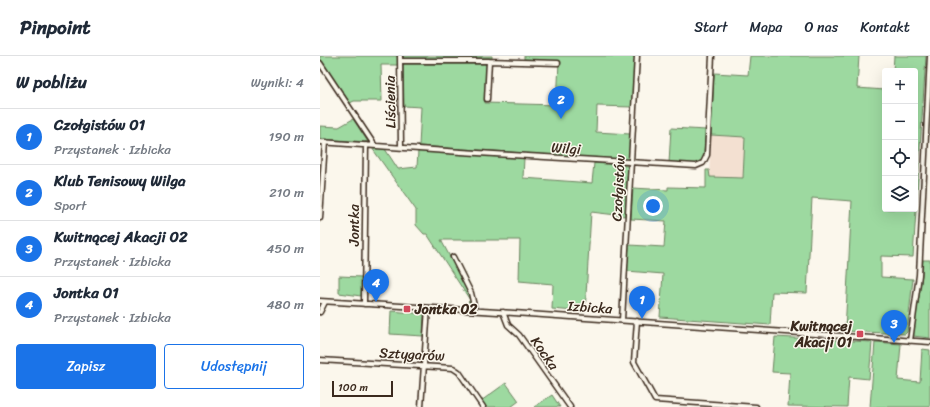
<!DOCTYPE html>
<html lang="pl">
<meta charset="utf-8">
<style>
:root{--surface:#fff;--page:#f2f2f3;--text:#1f2937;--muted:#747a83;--line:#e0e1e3;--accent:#1a73e8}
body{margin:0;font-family:Sriracha,sans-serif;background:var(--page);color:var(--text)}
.controls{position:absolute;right:12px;top:12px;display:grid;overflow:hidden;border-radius:4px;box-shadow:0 4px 16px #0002}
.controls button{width:36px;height:36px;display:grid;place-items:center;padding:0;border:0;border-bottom:1px solid var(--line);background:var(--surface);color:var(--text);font:20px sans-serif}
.scale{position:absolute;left:12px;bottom:10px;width:61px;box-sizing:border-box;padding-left:4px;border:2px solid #3b2a1e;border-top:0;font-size:11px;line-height:14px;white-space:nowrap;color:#3b2a1e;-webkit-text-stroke:3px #fbf7ec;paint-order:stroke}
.you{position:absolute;left:333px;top:150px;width:14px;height:14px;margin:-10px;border:3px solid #fff;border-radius:50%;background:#1a73e8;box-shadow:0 0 0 6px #1a73e833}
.badge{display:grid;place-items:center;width:26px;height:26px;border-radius:50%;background:var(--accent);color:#fff;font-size:13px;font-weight:700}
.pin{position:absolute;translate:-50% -33px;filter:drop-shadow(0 1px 2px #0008)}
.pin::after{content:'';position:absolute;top:21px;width:14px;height:12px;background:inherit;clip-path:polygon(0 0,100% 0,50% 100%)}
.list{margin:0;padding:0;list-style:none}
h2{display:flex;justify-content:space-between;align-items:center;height:52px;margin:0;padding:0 16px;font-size:17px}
h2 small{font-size:13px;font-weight:400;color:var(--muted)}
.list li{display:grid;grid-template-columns:26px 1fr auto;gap:12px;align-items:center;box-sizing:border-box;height:56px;padding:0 16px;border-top:1px solid var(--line)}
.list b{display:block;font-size:15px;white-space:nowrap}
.list p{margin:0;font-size:13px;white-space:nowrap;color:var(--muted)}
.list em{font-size:13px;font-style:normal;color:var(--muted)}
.actions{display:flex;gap:8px;padding:12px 16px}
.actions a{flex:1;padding:9px 0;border:1px solid var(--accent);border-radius:4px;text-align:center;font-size:14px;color:var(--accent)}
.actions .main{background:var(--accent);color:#fff}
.icon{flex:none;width:22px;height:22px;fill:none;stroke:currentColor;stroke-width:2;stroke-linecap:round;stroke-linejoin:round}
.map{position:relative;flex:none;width:610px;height:351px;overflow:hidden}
header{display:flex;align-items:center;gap:24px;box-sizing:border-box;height:56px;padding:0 20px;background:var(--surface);border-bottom:1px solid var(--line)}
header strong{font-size:19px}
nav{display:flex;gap:22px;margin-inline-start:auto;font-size:14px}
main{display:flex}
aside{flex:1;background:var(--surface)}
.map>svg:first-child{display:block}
</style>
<header>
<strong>Pinpoint</strong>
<nav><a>Start</a><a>Mapa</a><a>O nas</a><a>Kontakt</a></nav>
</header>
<main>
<aside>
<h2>W pobliżu<small>Wyniki: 4</small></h2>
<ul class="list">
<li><span class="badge">1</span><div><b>Czołgistów 01</b><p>Przystanek · Izbicka</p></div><em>190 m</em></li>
<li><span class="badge">2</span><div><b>Klub Tenisowy Wilga</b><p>Sport</p></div><em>210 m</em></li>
<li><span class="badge">3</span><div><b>Kwitnącej Akacji 02</b><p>Przystanek · Izbicka</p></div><em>450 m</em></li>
<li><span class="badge">4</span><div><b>Jontka 01</b><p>Przystanek · Izbicka</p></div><em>480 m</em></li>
</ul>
<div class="actions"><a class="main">Zapisz</a><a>Udostępnij</a></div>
</aside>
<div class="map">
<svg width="610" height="351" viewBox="0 0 610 351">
<rect width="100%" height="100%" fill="#fbf7ec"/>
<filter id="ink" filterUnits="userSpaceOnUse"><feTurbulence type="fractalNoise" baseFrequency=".025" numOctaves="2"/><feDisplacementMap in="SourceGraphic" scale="8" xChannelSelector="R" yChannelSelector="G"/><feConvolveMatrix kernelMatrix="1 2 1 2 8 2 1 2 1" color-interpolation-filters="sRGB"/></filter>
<g filter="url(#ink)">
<path fill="#f3e0d1" d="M391,79l34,2 -2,41 -34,-1z"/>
<path fill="#9dd9a0" stroke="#6c825f" d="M0,0h78v9h-17l1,36h-28l-4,2 -30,-43z
M83,0h89v2l-89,1z
M204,0h111l-3,51 -35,-1 -1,26 34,2 -1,26 -210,-14 2,-39 -17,-1 -1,-42h84l-2,39 72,2 2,-44 -35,-2z
M430,0h109l-2,32 28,2v119h30v-138h-22l1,-15h32l-13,201 -32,-1v21l32,2 -6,53 -2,2 -60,-3 7,-130 -40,-3 -5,95 -35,-1 -2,33 -110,-8 3,-43 -36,-3 2,-26 35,2 2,-26 -35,-2 2,-31 35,2v-3l38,1v-18h3l1,7 33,1 2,-41 -34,-2 3,-62 34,2z
M33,63l15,23 -48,-3v-13l19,1z
M351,72l35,2 -3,30 -8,4 -26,-1z
M52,92l13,1 13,20 19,-2 1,-16 106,7 -1,20 69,5 2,-20 34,3 -3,50 -34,-4 -6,100 -33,-3 1,-25 -34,-3 1,-41h-79l31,58 1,5 -5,-1 2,-2 -43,-66h-3l-8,-9v-15z
M603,204h7v78l-17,-2c3,-25 9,-51 10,-76z
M19,220l23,1 -1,19 -22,-3z
M71,255l33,3 -1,22 -33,-2z
M455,281l97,5 -3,37 -20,-2 -2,30 -59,-1 2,-33 -18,-1z
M555,286l26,2 -3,36 22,2 2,-33 8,1v57h-60z
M186,327l13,18 -8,6h-26l-4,-6z
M232,339l8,12h-26z"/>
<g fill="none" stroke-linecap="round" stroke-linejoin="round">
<defs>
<path id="minor" d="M80,0l1,91
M80,5h89l69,2
M0,7l55,83
M167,43l2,-38
M0,86l141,10 235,14 7,-3 4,-8 5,-99
M0,162l5,-76
M133,201l18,36 4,17
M0,245l194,12 416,29
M44,248l2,-159
M0,256l5,-10
M183,256l5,13 11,10 51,72
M302,264l15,-264
M317,265l-3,41 21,38 101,7
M590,285l9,-66 11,-219
M0,304l133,8 6,4 24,35
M101,351l7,-99"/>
</defs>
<use href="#minor" stroke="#3b2a1e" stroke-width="7"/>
<use href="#minor" stroke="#fbf7ec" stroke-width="4"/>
</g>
</g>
<g fill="#d1495b" stroke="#fbf7ec" stroke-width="1.5">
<rect x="83" y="249" width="8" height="8" rx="2"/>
<rect x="536" y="274" width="8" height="8" rx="2"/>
</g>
<g text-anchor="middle" stroke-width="3" stroke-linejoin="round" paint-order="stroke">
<g font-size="14" fill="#3b2a1e" stroke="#fbf7ec">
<text transform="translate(70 46) rotate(-91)" y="5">Liścienia</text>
<text transform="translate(246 92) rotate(4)" y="5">Wilgi</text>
<text transform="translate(298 132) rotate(-87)" y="5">Czołgistów</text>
<text transform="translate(34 169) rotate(-90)" y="5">Jontka</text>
<text transform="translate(270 251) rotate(4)" y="5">Izbicka</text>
<text transform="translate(225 297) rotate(55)" y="5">Kocka</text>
<text transform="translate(92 298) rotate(3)" y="5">Sztygarów</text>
</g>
<g font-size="14" font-weight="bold" fill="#3b2a1e" stroke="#fbf7ec" text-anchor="start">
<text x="95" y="258">Jontka 02</text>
<text x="532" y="275" text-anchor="end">Kwitnącej<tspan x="532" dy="16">Akacji 01</tspan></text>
</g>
</g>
</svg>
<div class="controls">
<button>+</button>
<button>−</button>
<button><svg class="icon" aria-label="locate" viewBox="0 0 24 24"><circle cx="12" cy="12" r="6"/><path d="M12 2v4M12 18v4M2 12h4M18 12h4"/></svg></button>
<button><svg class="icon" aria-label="layers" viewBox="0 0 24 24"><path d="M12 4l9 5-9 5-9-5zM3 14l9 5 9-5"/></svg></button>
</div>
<div class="scale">100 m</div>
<div class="you"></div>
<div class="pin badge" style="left:322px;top:263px">1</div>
<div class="pin badge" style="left:241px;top:63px">2</div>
<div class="pin badge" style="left:574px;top:287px">3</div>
<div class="pin badge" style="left:56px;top:246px">4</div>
</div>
</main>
